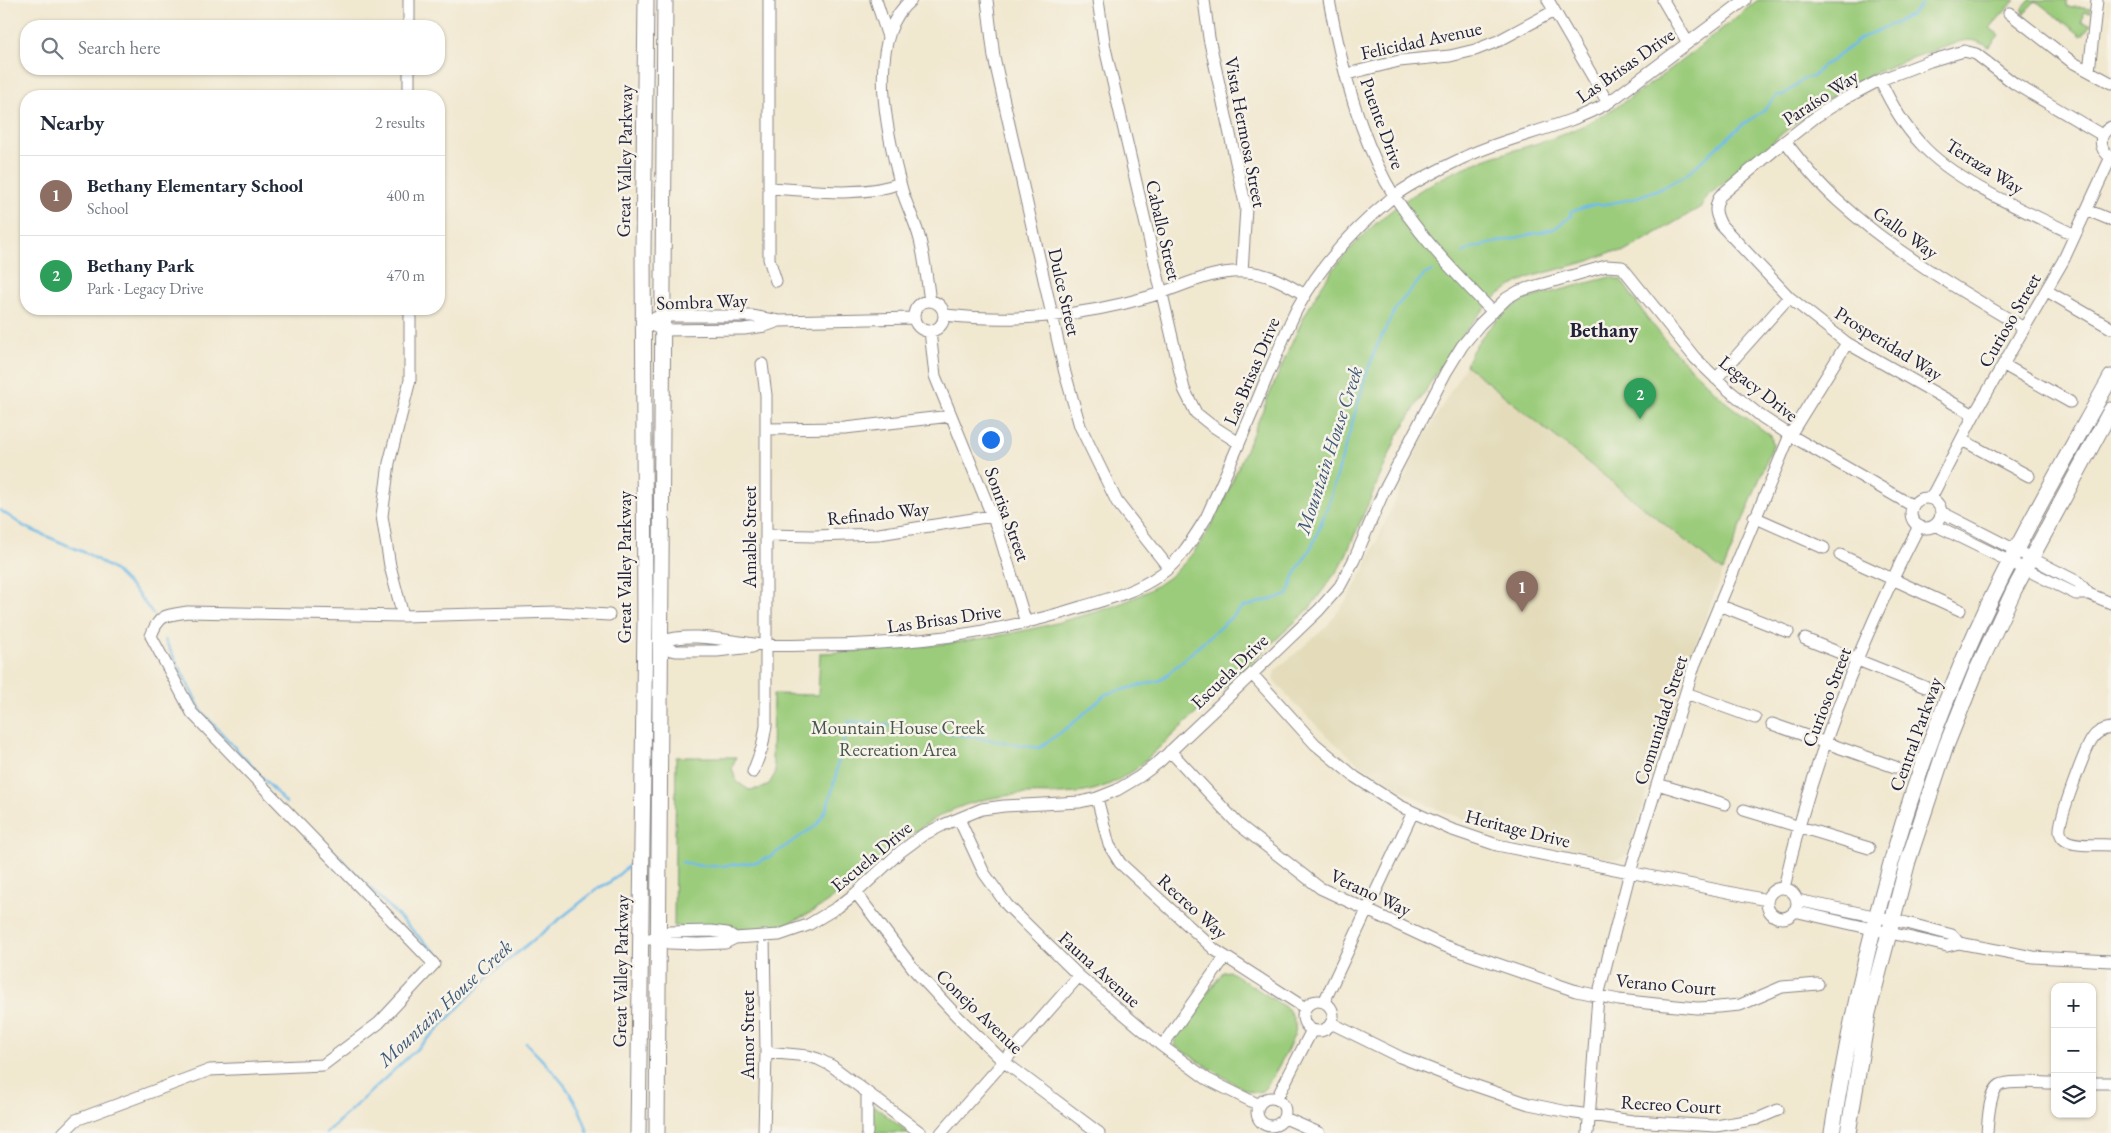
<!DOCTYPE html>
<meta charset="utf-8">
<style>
:root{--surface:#fff;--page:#f2f2f3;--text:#1f2937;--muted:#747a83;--line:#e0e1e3;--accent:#111827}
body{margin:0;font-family:"EB Garamond",serif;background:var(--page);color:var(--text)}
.controls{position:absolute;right:15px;bottom:15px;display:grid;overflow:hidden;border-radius:10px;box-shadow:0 1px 4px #0004}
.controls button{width:45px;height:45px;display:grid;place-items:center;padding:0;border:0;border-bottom:1px solid var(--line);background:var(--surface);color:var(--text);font:25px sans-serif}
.you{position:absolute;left:990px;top:439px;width:18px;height:18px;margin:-12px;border:4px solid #fff;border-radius:50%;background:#1a73e8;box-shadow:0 0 0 8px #1a73e833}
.badge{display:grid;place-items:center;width:32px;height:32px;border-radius:50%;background:var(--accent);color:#fff;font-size:16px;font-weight:700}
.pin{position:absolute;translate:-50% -41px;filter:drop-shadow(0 1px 2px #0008)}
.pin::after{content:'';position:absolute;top:26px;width:18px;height:15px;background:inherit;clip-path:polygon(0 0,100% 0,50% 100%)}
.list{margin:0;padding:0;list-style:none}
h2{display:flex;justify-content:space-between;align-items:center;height:65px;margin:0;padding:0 20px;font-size:21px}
h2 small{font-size:16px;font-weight:400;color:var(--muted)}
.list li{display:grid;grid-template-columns:32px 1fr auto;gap:15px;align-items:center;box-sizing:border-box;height:80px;padding:0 20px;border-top:1px solid var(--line)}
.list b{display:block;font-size:19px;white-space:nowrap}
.list p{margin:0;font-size:16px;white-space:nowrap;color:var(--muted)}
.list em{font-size:16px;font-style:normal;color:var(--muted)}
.icon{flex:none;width:28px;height:28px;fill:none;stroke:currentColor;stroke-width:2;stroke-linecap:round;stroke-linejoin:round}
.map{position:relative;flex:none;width:2111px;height:1133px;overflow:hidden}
.search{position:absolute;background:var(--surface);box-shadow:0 1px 4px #0004;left:20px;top:20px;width:425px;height:55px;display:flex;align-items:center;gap:12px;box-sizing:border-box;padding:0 18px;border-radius:20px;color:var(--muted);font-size:19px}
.panel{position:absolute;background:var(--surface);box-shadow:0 1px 4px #0004;left:20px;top:90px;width:425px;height:225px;border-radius:20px}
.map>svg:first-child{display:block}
</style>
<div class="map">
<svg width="2111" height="1133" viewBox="0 0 2111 1133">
<rect width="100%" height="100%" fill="#f7f3e8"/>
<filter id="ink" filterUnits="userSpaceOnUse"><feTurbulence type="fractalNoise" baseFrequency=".02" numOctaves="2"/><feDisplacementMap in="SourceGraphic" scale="10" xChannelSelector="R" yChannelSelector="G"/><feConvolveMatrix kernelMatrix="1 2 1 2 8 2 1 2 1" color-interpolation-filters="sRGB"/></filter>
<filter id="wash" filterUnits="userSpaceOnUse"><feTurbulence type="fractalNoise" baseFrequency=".0096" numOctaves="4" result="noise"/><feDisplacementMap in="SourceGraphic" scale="20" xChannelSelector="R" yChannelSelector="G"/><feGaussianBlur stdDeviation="1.12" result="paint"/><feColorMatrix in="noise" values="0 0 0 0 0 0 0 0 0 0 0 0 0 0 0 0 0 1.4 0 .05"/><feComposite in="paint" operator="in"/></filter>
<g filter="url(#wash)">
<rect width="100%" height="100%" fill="#f1e8d0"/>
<path fill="#e3dbba" d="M1466,365l257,206 -32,86 -63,196 -8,6h-6l-94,-19 -91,-34 -66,-39 -37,-32 -36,-36 -17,-20 2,-8 51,-44 22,-29 16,-28 55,-124z"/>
<path fill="#9bcc7b" stroke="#5e775b" d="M1758,0h257l-25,28 9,7 -10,12c-23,-14 -31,-3 -53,3 -40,12 -81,30 -115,53 -40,28 -73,64 -113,92l-7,12 -77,45h-13l-22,9 -56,15 -16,7 -18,11 -24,25 -25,32 -53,86 -55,127 -33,45 -173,160c-18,12 -37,22 -59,24 -18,2 -35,0 -53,1 -19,1 -41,5 -59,11 -74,25 -114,101 -189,122 -20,5 -41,1 -61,0 -13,0 -27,0 -41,-1l2,-169h60l-4,11 4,13 13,9 14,-2 6,-4 6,-10v-6l-3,-10 1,-64 45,1 2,-42c86,-3 171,-11 254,-35 34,-9 66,-19 94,-40 23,-18 38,-42 52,-69 18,-41 36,-83 54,-125 19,-44 35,-85 66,-123 38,-46 85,-80 141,-100 35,-13 74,-20 107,-38 61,-32 116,-81 170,-123z
M2030,0h37v6l24,3v4l-8,-1 -1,10 9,2 -9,12 -46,-35 -13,14v-7z
M1610,277l11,3 27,39 29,35 51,50 43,32 2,9 -50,126 -257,-206c10,-28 35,-52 60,-66z
M1229,971l59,38c4,7 9,15 7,23 -1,7 -27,56 -33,59 -6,3 -13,0 -19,-2l-68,-43v-9l48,-65z
M870,1103l39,30h-37z"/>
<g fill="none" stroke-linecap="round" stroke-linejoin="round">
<path stroke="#6fbce9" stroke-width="2.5" d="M1463,253l9,-5 82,-19 17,-13 -1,-4 26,-8 5,1 31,-6 30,-11 24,-13 57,-51 19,-12 15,-17h6l22,-17 8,-1 10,-12 9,-4 29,-23 49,-22 15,-16
M0,510l25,17 63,27 27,17 21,21 17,22
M165,640l37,72 84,91
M328,846l96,96 17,15
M682,862l19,4h21l36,-4 13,-6 46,-31 10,-17 7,-24 -1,-1 3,-3c0,-21 9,-39 13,-59l70,7 120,20 32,-23 35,-31 55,-14 82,-73 45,-12 7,-21 18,-30 16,-41 38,-131 10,-26 20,-40 27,-31 8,-4
M526,1043c29,31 50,48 62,90
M326,1133l107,-99 59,-61 108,-86 9,-4 25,-22"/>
</g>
</g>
<g filter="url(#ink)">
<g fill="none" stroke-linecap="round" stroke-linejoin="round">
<defs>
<path id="minor" d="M409,0v26
M769,0v259l7,22
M876,0l12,37
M911,0c-47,39 -23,139 -9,190 5,17 14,33 18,50 5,20 7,41 10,61
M987,0l7,57 71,316 15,53 37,76 51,65
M1098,0l7,48 79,341 12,24 15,12 28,18
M1204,0l5,38 37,170 -4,64
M1329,0c11,60 28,128 57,182 27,48 69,91 107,130
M1548,0l60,103
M1663,0l25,43
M2009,13l63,49 39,21
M409,69v27
M2089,71l8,-71
M1347,74l52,-13 51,-5 25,-6 23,-9 56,-30
M1880,80c11,24 23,45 41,64 35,39 107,68 154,91
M2111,127c-13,7 -13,22 0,30
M1785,141c16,21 33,42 53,60 56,51 121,89 186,127
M769,188c40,2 93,10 131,-5
M2087,210l24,10
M2047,291l64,37
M914 316a15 15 0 1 1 30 0a15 15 0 1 1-30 0Z
M945,315c67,8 138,1 203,-18 32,-9 64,-28 98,-25 22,1 41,12 59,23
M643,321l19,-5h90l27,5 135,-3
M643,321l19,9 82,-1 21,-3 14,-5
M930,331l5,45 63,154 28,93
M2004,365l66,37
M1716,379l73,-82
M1974,415l-127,-72 -58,-46 -68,-72c-6,-12 -7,-17 -1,-29l65,-55 32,-25 25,-16 38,-20 50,-19 34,-10 12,3 39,30 87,51
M766,429l79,-1 106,-12
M1962,440l67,36
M1911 513a15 15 0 1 1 30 0a15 15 0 1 1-30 0Z
M1931,498l43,-83 89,-154 48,-104
M1941,512l137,70 11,12
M1754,517l70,31
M1935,525l141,69h13l22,9
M767,535l47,1 65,-2 113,-18
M1840,555l120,55
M1719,605l69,27
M403,616l-13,-50 -8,-50 7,-53 21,-83v-71
M1805,639l120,48
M661,642c30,-12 73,1 105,3 17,1 36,0 53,0 89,0 177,-11 262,-38 28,-8 57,-16 80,-33 19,-13 33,-37 45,-56 22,-48 43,-97 63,-146 10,-21 18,-45 29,-65 23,-42 59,-81 96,-111 20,-15 50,-29 73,-40 46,-21 96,-28 141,-53l137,-103
M661,642l10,8 6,1h40l35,-4
M1252,674l63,70 40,33 45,29 50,23 47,16 270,55
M1686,693l69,25
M1772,724l123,43
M2111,728c-7,1 -15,4 -19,11 -7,11 -34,82 -32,92 0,3 2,7 5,9 9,7 35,4 46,5
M1170,751l68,73 82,64 122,57 134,46 43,9 37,4 41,4 21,-1 22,-2 42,-18 36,-3
M753,772l9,-24 4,-22v-331l-4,-31
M1657,784l68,20
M1097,798l12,47 11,18 95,87 90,58
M1744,810l125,38
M959,819l25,54 23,32 72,71 83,70 45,33 52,26
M1767 903a15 15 0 1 1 30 0a15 15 0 1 1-30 0Z
M1784,888c27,-124 77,-249 135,-362
M856,893l60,79 40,43 47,46 96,72
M1797,900l110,23 45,12 7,8
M1794,911l153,35 12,-3 74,14 78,4
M764,937l2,115 -2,81
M641,939h17l11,4 29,1 27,-1 10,-5 44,-3 29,-10 30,-18 18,-14 44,-41 23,-17 20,-10 39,-16 22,-3 76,-4 17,-4 20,-8 22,-13 20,-15 93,-88 67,-64 21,-24 14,-26 29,-67 63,-121 16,-26 18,-22 27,-26 12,-7 87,-25 16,1 73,91 31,30 36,29 28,18 123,71
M658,939l11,-7 42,-1 16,2 8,5
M1303 1016a15 15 0 1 1 30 0a15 15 0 1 1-30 0Z
M1324,1002l89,-190
M1331,1023l69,34 59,23 70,24 39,8 65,9 83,5 41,-7 21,-9
M1162,1046l63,-89
M766,1052l42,4 10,3 14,7 89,67
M2092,1083h19
M867,1093v40
M1257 1112a14 14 0 1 1 28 0a14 14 0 1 1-28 0Z
M1277,1098l35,-68
M1285,1118l34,15
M63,1133l13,-13 134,-50 113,-5 56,-42 55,-59 -242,-251 -41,-77c8,-22 15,-21 37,-24l215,4 153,-4 53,3
M941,1133l138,-157
M1588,1133l10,-137 32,-124 64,-206 96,-231 57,-92
M1987,1133c1,-12 2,-42 13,-48 9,-5 43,-2 55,-2"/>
<path id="major" d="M638,1133l7,-511 -2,-370 3,-252
M657,1133l8,-1133
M1832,1133c27,-173 72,-344 145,-504 40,-87 88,-169 134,-252
M1848,1133l20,-120 40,-152 38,-115 29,-72 39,-84 97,-180"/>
</defs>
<use href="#minor" stroke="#8a8586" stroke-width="13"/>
<use href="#major" stroke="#8a8586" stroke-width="17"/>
<use href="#minor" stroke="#fff" stroke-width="11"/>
<use href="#major" stroke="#fff" stroke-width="15"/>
</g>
</g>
<g text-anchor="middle" stroke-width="5" stroke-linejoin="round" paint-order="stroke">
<g font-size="19" fill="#22223b" stroke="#f7f3e8">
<text transform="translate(1421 40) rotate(-12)" y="7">Felicidad Avenue</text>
<text transform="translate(1625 65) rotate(-35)" y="7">Las Brisas Drive</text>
<text transform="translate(1820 97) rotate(-33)" y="7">Paraíso Way</text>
<text transform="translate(1383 123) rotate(70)" y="7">Puente Drive</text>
<text transform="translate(1246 132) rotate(79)" y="7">Vista Hermosa Street</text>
<text transform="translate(624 161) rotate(-89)" y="7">Great Valley Parkway</text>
<text transform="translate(1985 166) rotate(32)" y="7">Terraza Way</text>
<text transform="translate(1164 230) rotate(77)" y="7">Caballo Street</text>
<text transform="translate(1906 232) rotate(36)" y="7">Gallo Way</text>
<text transform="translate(1065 292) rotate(77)" y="7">Dulce Street</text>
<text transform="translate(702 301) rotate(-2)" y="7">Sombra Way</text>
<text transform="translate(2009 320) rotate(-60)" y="7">Curioso Street</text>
<text transform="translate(1889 343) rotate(32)" y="7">Prosperidad Way</text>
<text transform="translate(1251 371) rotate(-67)" y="7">Las Brisas Drive</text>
<text transform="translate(1759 388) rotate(38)" y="7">Legacy Drive</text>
<text transform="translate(878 513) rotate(-6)" y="7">Refinado Way</text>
<text transform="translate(1008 514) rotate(70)" y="7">Sonrisa Street</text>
<text transform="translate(749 537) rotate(-90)" y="7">Amable Street</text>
<text transform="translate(624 567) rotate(-90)" y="7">Great Valley Parkway</text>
<text transform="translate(944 618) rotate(-8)" y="7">Las Brisas Drive</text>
<text transform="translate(1229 671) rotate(-44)" y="7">Escuela Drive</text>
<text transform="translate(1826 697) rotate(-69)" y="7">Curioso Street</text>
<text transform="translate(1660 720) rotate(-72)" y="7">Comunidad Street</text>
<text transform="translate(1915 734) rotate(-70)" y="7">Central Parkway</text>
<text transform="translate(1518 828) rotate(14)" y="7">Heritage Drive</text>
<text transform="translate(871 856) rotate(-40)" y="7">Escuela Drive</text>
<text transform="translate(1371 892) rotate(25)" y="7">Verano Way</text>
<text transform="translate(1193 906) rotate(42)" y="7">Recreo Way</text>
<text transform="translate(1100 969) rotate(42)" y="7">Fauna Avenue</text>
<text transform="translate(620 971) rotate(-89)" y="7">Great Valley Parkway</text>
<text transform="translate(1666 984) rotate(5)" y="7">Verano Court</text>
<text transform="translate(980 1011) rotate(44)" y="7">Conejo Avenue</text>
<text transform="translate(747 1035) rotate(-90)" y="7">Amor Street</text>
<text transform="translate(1671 1104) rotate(3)" y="7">Recreo Court</text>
</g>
<g font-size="19" fill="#46554e" stroke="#f7f3e8">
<text x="898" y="734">Mountain House Creek<tspan x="898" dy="22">Recreation Area</tspan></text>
</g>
<g font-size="20" font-weight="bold" fill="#22223b" stroke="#f7f3e8">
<text x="1604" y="337">Bethany</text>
</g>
<g font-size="20" font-style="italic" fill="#3d5878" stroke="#f7f3e8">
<text transform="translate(1329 450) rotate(-72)" y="7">Mountain House Creek</text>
<text transform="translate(445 1003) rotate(-43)" y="7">Mountain House Creek</text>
</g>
</g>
</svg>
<div class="controls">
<button>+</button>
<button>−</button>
<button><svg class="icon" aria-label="layers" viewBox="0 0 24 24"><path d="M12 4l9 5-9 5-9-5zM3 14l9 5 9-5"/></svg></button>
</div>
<div class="you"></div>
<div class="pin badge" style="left:1522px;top:612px;background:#8d6e63">1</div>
<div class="pin badge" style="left:1640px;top:419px;background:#2e9e5b">2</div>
<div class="search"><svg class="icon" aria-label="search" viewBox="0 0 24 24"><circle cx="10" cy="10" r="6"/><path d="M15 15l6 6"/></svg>Search here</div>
<section class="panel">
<h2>Nearby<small>2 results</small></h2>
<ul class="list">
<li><span class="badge" style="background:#8d6e63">1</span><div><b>Bethany Elementary School</b><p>School</p></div><em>400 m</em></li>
<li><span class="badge" style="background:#2e9e5b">2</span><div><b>Bethany Park</b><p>Park · Legacy Drive</p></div><em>470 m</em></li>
</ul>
</section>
</div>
